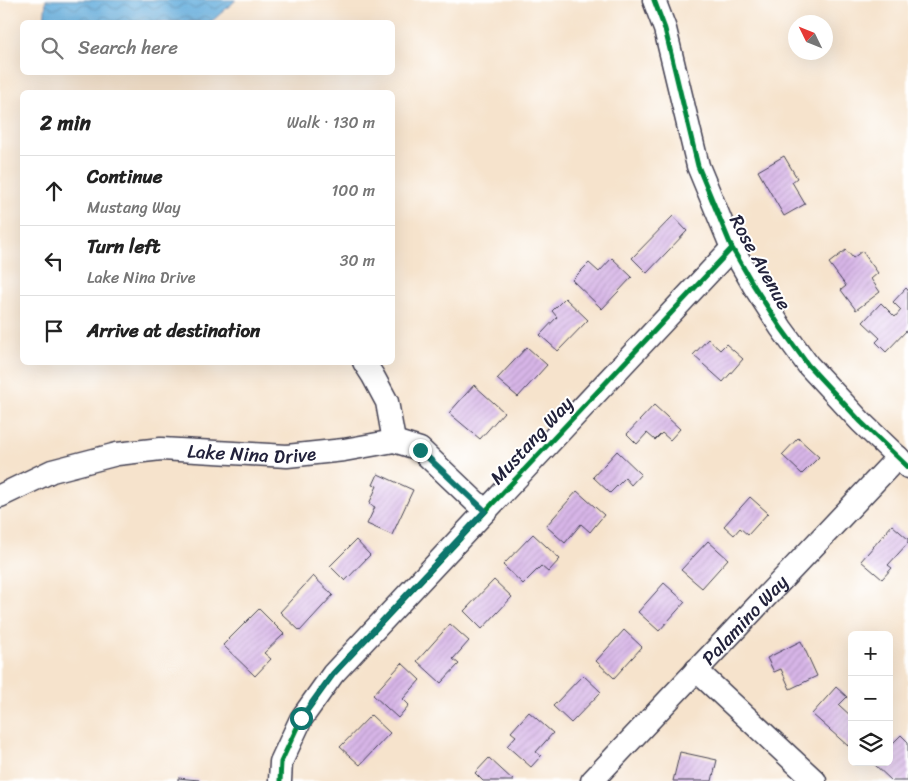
<!DOCTYPE html>
<meta charset="utf-8">
<style>
:root{--surface:#fff;--page:#f6f6f6;--text:#222;--muted:#767676;--line:#e0e0e0}
body{margin:0;font-family:Sriracha,sans-serif;background:var(--page);color:var(--text)}
.controls{position:absolute;right:15px;bottom:15px;display:grid;overflow:hidden;border-radius:8px;box-shadow:0 5px 20px #0002}
.controls button{width:45px;height:45px;display:grid;place-items:center;padding:0;border:0;border-bottom:1px solid var(--line);background:var(--surface);color:var(--text);font:25px sans-serif}
.compass{position:absolute;left:788px;top:15px;width:45px;height:45px;border-radius:50%;background:var(--surface);box-shadow:0 5px 20px #0002;rotate:313deg}
.stop{position:absolute;width:15px;height:15px;margin:-11px;border:4px solid #0f766e;border-radius:50%;background:#fff}
.stop.end{background:#0f766e;border-color:#fff;box-shadow:0 1px 5px #0008}
.list{margin:0;padding:0;list-style:none}
h2{display:flex;justify-content:space-between;align-items:center;height:65px;margin:0;padding:0 20px;font-size:21px}
h2 small{font-size:16px;font-weight:400;color:var(--muted)}
.list li{display:grid;grid-template-columns:32px 1fr auto;gap:15px;align-items:center;box-sizing:border-box;height:70px;padding:0 20px;border-top:1px solid var(--line)}
.list b{display:block;font-size:19px;white-space:nowrap}
.list p{margin:0;font-size:16px;white-space:nowrap;color:var(--muted)}
.list em{font-size:16px;font-style:normal;color:var(--muted)}
.icon{flex:none;width:28px;height:28px;fill:none;stroke:currentColor;stroke-width:2;stroke-linecap:round;stroke-linejoin:round}
.map{position:relative;flex:none;width:908px;height:781px;overflow:hidden}
.search{position:absolute;background:var(--surface);box-shadow:0 5px 20px #0002;left:20px;top:20px;width:375px;height:55px;display:flex;align-items:center;gap:12px;box-sizing:border-box;padding:0 18px;border-radius:8px;color:var(--muted);font-size:19px}
.panel{position:absolute;background:var(--surface);box-shadow:0 5px 20px #0002;left:20px;top:90px;width:375px;height:275px;border-radius:8px}
.map>svg:first-child{display:block}
</style>
<div class="map">
<svg width="908" height="781" viewBox="0 0 908 781">
<defs>
<pattern id="water-waves" width="16" height="10" patternUnits="userSpaceOnUse" patternTransform="scale(1.25)"><rect width="16" height="10" fill="#65aedd"/><path d="M0 5q4-4 8 0t8 0" fill="none" stroke="#538db4"/></pattern>
<pattern id="building-hatch" width="6" height="6" patternUnits="userSpaceOnUse" patternTransform="scale(1.25)"><rect width="6" height="6" fill="#d7b5e7"/><path d="M-1 1l2-2M0 6l6-6M5 7l2-2" fill="none" stroke="#b89bc7"/></pattern>
</defs>
<rect width="100%" height="100%" fill="#fff"/>
<filter id="ink" filterUnits="userSpaceOnUse"><feTurbulence type="fractalNoise" baseFrequency=".02" numOctaves="2"/><feDisplacementMap in="SourceGraphic" scale="10" xChannelSelector="R" yChannelSelector="G"/><feConvolveMatrix kernelMatrix="1 2 1 2 8 2 1 2 1" color-interpolation-filters="sRGB"/></filter>
<filter id="wash" filterUnits="userSpaceOnUse"><feTurbulence type="fractalNoise" baseFrequency=".0096" numOctaves="4" result="noise"/><feDisplacementMap in="SourceGraphic" scale="20" xChannelSelector="R" yChannelSelector="G"/><feGaussianBlur stdDeviation="1.12" result="paint"/><feColorMatrix in="noise" values="0 0 0 0 0 0 0 0 0 0 0 0 0 0 0 0 0 1.4 0 .05"/><feComposite in="paint" operator="in"/></filter>
<g filter="url(#wash)">
<rect width="100%" height="100%" fill="#f6e3cc"/>
<path fill="url(#water-waves)" stroke="#44688c" d="M46,0h190l-25,22h-167z"/>
<g id="blocks">
<path fill="url(#building-hatch)" d="M784,156l13,22 -5,4 13,22 -21,12 -26,-45z
M673,216l14,15 -40,42 -15,-15z
M846,250l7,8 9,-7 16,22 -7,6 9,13 -24,18 -15,-20 5,-4 -17,-23z
M612,258l20,19 -30,32 -30,-29 17,-17 10,9z
M906,288l2,2v39l-22,23 -10,-10 4,-4 -17,-16 18,-19 14,14 6,-7 -8,-8z
M565,298l23,22 -30,31 -18,-16 17,-18 -5,-6z
M708,339l12,11 6,-6 17,15 -20,23 -30,-27z
M527,347l20,18 -29,32 -21,-18z
M474,385l30,27 -24,27 -31,-26z
M654,405l26,24 -10,11 -8,-7 -7,7 -8,-7 -10,11 -10,-10z
M798,438l21,19 -17,17 -20,-19z
M617,451l24,23 -10,11 -6,-7 -15,15 -17,-16z
M378,474l35,16 -21,45 -25,-11 8,-17 -6,-3 8,-18 -4,-1z
M577,491l27,24 -14,17 -9,-8 -16,19 -19,-17z
M750,497l18,16 -20,22 -8,-7 -6,7 -10,-9z
M892,525l16,14v4l-20,22 4,3 -10,11 -21,-18z
M533,534l27,25 -12,13 -7,-6 -18,18 -20,-19z
M356,540l14,15 -25,26 -15,-15z
M708,541l20,18 -26,29 -21,-18z
M313,576l20,19 -33,36 -20,-19z
M494,580l18,17 -30,32 -18,-18z
M664,583l21,19 -26,29 -21,-19z
M259,609l25,25 -20,19 7,6 -16,17 -32,-31z
M450,624l19,17 -16,18 6,5 -18,19 -24,-22z
M624,630l18,17 -28,31 -18,-17z
M801,641l16,35 -27,13 -9,-20 -7,3 -7,-14z
M402,663l18,17 -17,19 6,6 -11,13 -25,-23z
M583,675l18,17 -30,31 -18,-17z
M836,687l11,10 -8,8 13,12v25l-4,4 -36,-32z
M529,712l24,21 -17,19 5,4 -10,11 -24,-21 9,-10 -5,-4z
M371,715l19,18 -30,32 -20,-18z
M901,735l7,7v39h-16l-18,-17 1,-2h14v-15z
M680,752l37,8 -5,21h-39z
M489,758l25,23h-31l-8,-8z
M178,778l21,2v1h-21z"/>
</g>
</g>
<g filter="url(#ink)">
<use href="#blocks" fill-opacity="0" stroke="#423f51" stroke-width="1"/>
<g fill="none" stroke-linecap="round" stroke-linejoin="round">
<defs>
<g id="minor">
<path d="M654,0l11,29 33,137 34,82 22,38 27,42 27,37 53,57 47,45"/>
<path d="M364,362l9,14 14,26 7,39"/>
<path id="s1" d="M0,496l52,-25 65,-17 44,-5 126,7 57,-6 50,-9 26,8 65,62"/>
<path d="M696,670l119,111"/>
<path d="M280,781l1,-19 20,-43 32,-45 399,-426"/>
<path id="s2" d="M592,781l306,-324"/>
</g>
</defs>
<use href="#minor" stroke="#423f51" stroke-width="25"/>
<use href="#minor" stroke="#fff" stroke-width="22"/>
<defs>
<path id="cycleway" d="M654,0l11,29 33,137 34,82 22,38 27,42 27,37 53,57 47,45
M280,781l1,-19 20,-43 32,-45 399,-426"/>
</defs>
<use href="#cycleway" stroke="#fff" stroke-width="8"/>
<use href="#cycleway" stroke="#00873e" stroke-width="5"/>
</g>
</g>
<g fill="none" stroke-linecap="round" stroke-linejoin="round" filter="url(#ink)">
<path stroke="#0f766e" stroke-width="6" d="M301,718l32,-44 152,-163 -65,-61"/>
</g>
<g text-anchor="middle" stroke-width="4" stroke-linejoin="round" paint-order="stroke">
<g font-size="19" fill="#22223b" stroke="#fff">
<text transform="translate(761 262) rotate(61)" y="7">Rose Avenue</text>
<text transform="translate(531 440) rotate(-47)" y="7">Mustang Way</text>
<text dy="7" stroke="none"><textPath href="#s1" startOffset="260">Lake Nina Drive</textPath></text>
<text dy="7" stroke="none"><textPath href="#s2" startOffset="222">Palamino Way</textPath></text>
</g>
</g>
</svg>
<div class="controls">
<button>+</button>
<button>−</button>
<button><svg class="icon" aria-label="layers" viewBox="0 0 24 24"><path d="M12 4l9 5-9 5-9-5zM3 14l9 5 9-5"/></svg></button>
</div>
<svg class="compass" viewBox="-18 -18 36 36"><path d="M0-13l5 13h-10z" fill="#e53935"/><path d="M0 13l5-13h-10z" fill="#767676"/></svg>
<div class="stop" style="left:301px;top:718px"></div>
<div class="stop end" style="left:420px;top:450px"></div>
<div class="search"><svg class="icon" aria-label="search" viewBox="0 0 24 24"><circle cx="10" cy="10" r="6"/><path d="M15 15l6 6"/></svg>Search here</div>
<section class="panel">
<h2>2 min<small>Walk · 130 m</small></h2>
<ul class="list">
<li><svg class="icon" aria-label="ahead" viewBox="0 0 24 24"><path d="M12 20V5M6 11l6-6 6 6"/></svg><div><b>Continue</b><p>Mustang Way</p></div><em>100 m</em></li>
<li><svg class="icon" aria-label="left" viewBox="0 0 24 24"><path d="M17 20v-9H6M10 6l-5 5 5 5"/></svg><div><b>Turn left</b><p>Lake Nina Drive</p></div><em>30 m</em></li>
<li><svg class="icon" aria-label="arrive" viewBox="0 0 24 24"><path d="M6 21V4h12l-3 4 3 4H6"/></svg><div><b>Arrive at destination</b></div></li>
</ul>
</section>
</div>
